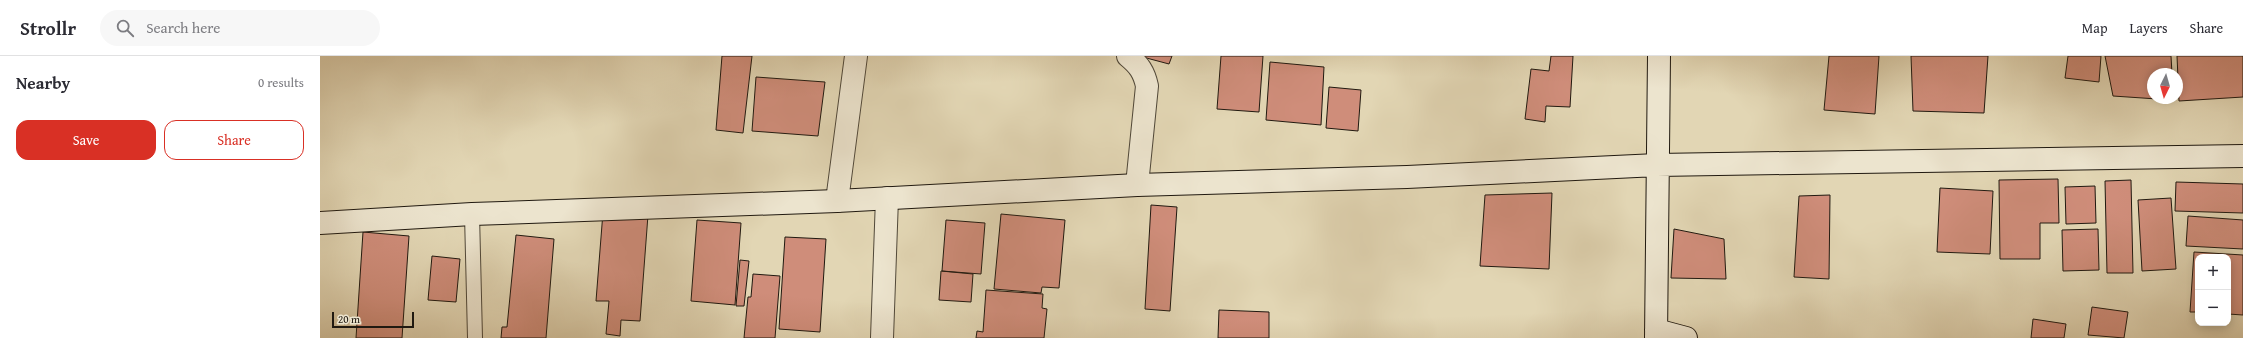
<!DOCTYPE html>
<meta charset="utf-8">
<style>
:root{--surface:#fff;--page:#f7f7f7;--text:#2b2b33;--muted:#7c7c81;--line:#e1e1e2;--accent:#d93025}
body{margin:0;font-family:"Gentium Book Plus",serif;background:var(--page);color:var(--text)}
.controls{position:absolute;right:12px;bottom:12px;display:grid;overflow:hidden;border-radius:8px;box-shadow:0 2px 10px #0003}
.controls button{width:36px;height:36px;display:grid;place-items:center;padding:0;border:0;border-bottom:1px solid var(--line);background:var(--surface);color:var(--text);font:20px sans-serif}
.compass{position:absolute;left:1827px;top:12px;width:36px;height:36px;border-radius:50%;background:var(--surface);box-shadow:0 2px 10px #0003;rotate:185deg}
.scale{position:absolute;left:12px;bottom:10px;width:82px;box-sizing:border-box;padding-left:4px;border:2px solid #201910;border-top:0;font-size:11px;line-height:14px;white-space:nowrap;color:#201910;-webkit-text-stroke:3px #ece4ce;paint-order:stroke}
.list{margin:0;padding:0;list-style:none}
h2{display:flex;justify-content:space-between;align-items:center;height:52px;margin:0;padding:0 16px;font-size:17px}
h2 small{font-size:13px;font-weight:400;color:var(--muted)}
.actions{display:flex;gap:8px;padding:12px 16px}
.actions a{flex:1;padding:9px 0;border:1px solid var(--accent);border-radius:12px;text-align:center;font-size:14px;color:var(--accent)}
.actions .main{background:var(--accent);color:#fff}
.icon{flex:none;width:22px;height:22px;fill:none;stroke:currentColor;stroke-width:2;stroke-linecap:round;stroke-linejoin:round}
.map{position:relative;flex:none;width:1923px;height:282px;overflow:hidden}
header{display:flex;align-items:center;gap:24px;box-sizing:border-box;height:56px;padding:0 20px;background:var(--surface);border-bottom:1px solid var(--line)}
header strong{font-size:19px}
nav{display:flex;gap:22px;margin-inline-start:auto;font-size:14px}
.search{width:280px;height:36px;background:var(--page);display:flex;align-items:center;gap:10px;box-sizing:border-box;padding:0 14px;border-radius:22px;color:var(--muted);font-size:15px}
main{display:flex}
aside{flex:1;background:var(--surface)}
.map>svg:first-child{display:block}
</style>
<header>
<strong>Strollr</strong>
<div class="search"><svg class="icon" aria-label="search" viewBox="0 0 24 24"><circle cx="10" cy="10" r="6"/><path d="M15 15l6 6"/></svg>Search here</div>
<nav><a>Map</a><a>Layers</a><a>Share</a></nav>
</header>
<main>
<aside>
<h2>Nearby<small>0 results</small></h2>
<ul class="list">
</ul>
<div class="actions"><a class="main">Save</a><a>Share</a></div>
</aside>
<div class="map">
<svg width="1923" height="282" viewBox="0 0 1923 282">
<rect width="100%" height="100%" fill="#e2d6b4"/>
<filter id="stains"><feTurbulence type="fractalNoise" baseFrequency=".005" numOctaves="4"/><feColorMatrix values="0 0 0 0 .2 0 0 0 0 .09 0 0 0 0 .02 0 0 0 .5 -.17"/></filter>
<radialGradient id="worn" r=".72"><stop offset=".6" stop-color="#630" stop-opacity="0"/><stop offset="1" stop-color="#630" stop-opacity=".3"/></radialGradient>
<path fill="#cf8d7a" stroke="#201910" d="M402,0h30l-9,77 -27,-3z
M819,0h33l-3,8z
M901,0h42l-4,56 -42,-3z
M1231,0h22l-3,51 -24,-1 -1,16 -20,-3 6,-50 18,2z
M1509,0h50l-4,58 -51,-4z
M1591,0h77l-4,57 -71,-2z
M1748,0h33l-2,26 -34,-4z
M1785,0h66l1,18h-19v24h19v2l-59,-4z
M1857,0h66v41l-64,4z
M950,6l54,5 -3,58 -55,-5z
M436,21l69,5 -7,54 -66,-5z
M1009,31l32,3 -3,41 -32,-3z
M1738,123l1,44h-19v36h-40l-1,-79z
M1811,124l2,93h-26l-2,-92z
M1856,126l67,2v29l-68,-2z
M1775,130l1,37 -30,1 -1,-37z
M1620,132l53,3 -3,63 -53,-2z
M1232,137l-3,76 -69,-3 5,-71z
M1510,139l-1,84 -35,-2 5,-81z
M1851,142l5,71 -34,2 -4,-71z
M831,149l26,2 -7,104 -25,-2z
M283,156l45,3 -8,106 -19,-1 -1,16 -14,-2 3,-33h-13z
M681,158l64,6 -6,68 -17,-1 -1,6 -47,-4z
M1868,160l55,4v29l-57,-3z
M377,164l44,3 -6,82 -44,-4z
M626,164l39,3 -4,51 -39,-3z
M1354,173l50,10 2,40 -55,-1z
M1778,173l1,41 -36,1 -1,-41z
M43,176l46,4 -7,102h-46z
M196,179l38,4 -8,99h-45l1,-11h5z
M465,181l41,2 -6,93 -41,-3z
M1874,196l49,3v60l-15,-1v-57h-30v55h-8z
M112,200l28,3 -4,43 -28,-2z
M420,204l9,1 -5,45h-8z
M621,215l32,3 -2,28 -32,-2z
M433,218l27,2 -5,62h-31l4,-41h3z
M666,234l57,4 -1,14 5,1 -3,29h-68l1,-7 6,1z
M1772,251l36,5 -4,26 -36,-3z
M899,254l50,2v26h-51z
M1713,263l33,5 -2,14h-33z"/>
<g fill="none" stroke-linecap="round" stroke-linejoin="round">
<defs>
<path id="lane" d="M152,158l3,124"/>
<path id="street" d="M808,0c11,9 16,16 19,30l-10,99
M517,145l19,-145
M562,282l5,-140"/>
<path id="secondary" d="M0,167l152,-9 365,-13 300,-16 270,-8 250,-12 586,-9
M1336,274l30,8
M1336,282l3,-282"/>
</defs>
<use href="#lane" stroke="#504839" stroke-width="16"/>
<use href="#street" stroke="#504839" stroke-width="24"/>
<use href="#secondary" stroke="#201910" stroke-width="24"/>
<use href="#lane" stroke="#ece4ce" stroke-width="14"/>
<use href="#street" stroke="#ece4ce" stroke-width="22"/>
<use href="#secondary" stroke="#ece4ce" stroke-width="22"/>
</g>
<rect width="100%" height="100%" filter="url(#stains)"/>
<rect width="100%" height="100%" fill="url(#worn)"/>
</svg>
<div class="controls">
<button>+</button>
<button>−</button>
</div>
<svg class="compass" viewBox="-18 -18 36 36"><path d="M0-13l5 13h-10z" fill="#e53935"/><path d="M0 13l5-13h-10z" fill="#7c7c81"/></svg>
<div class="scale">20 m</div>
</div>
</main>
